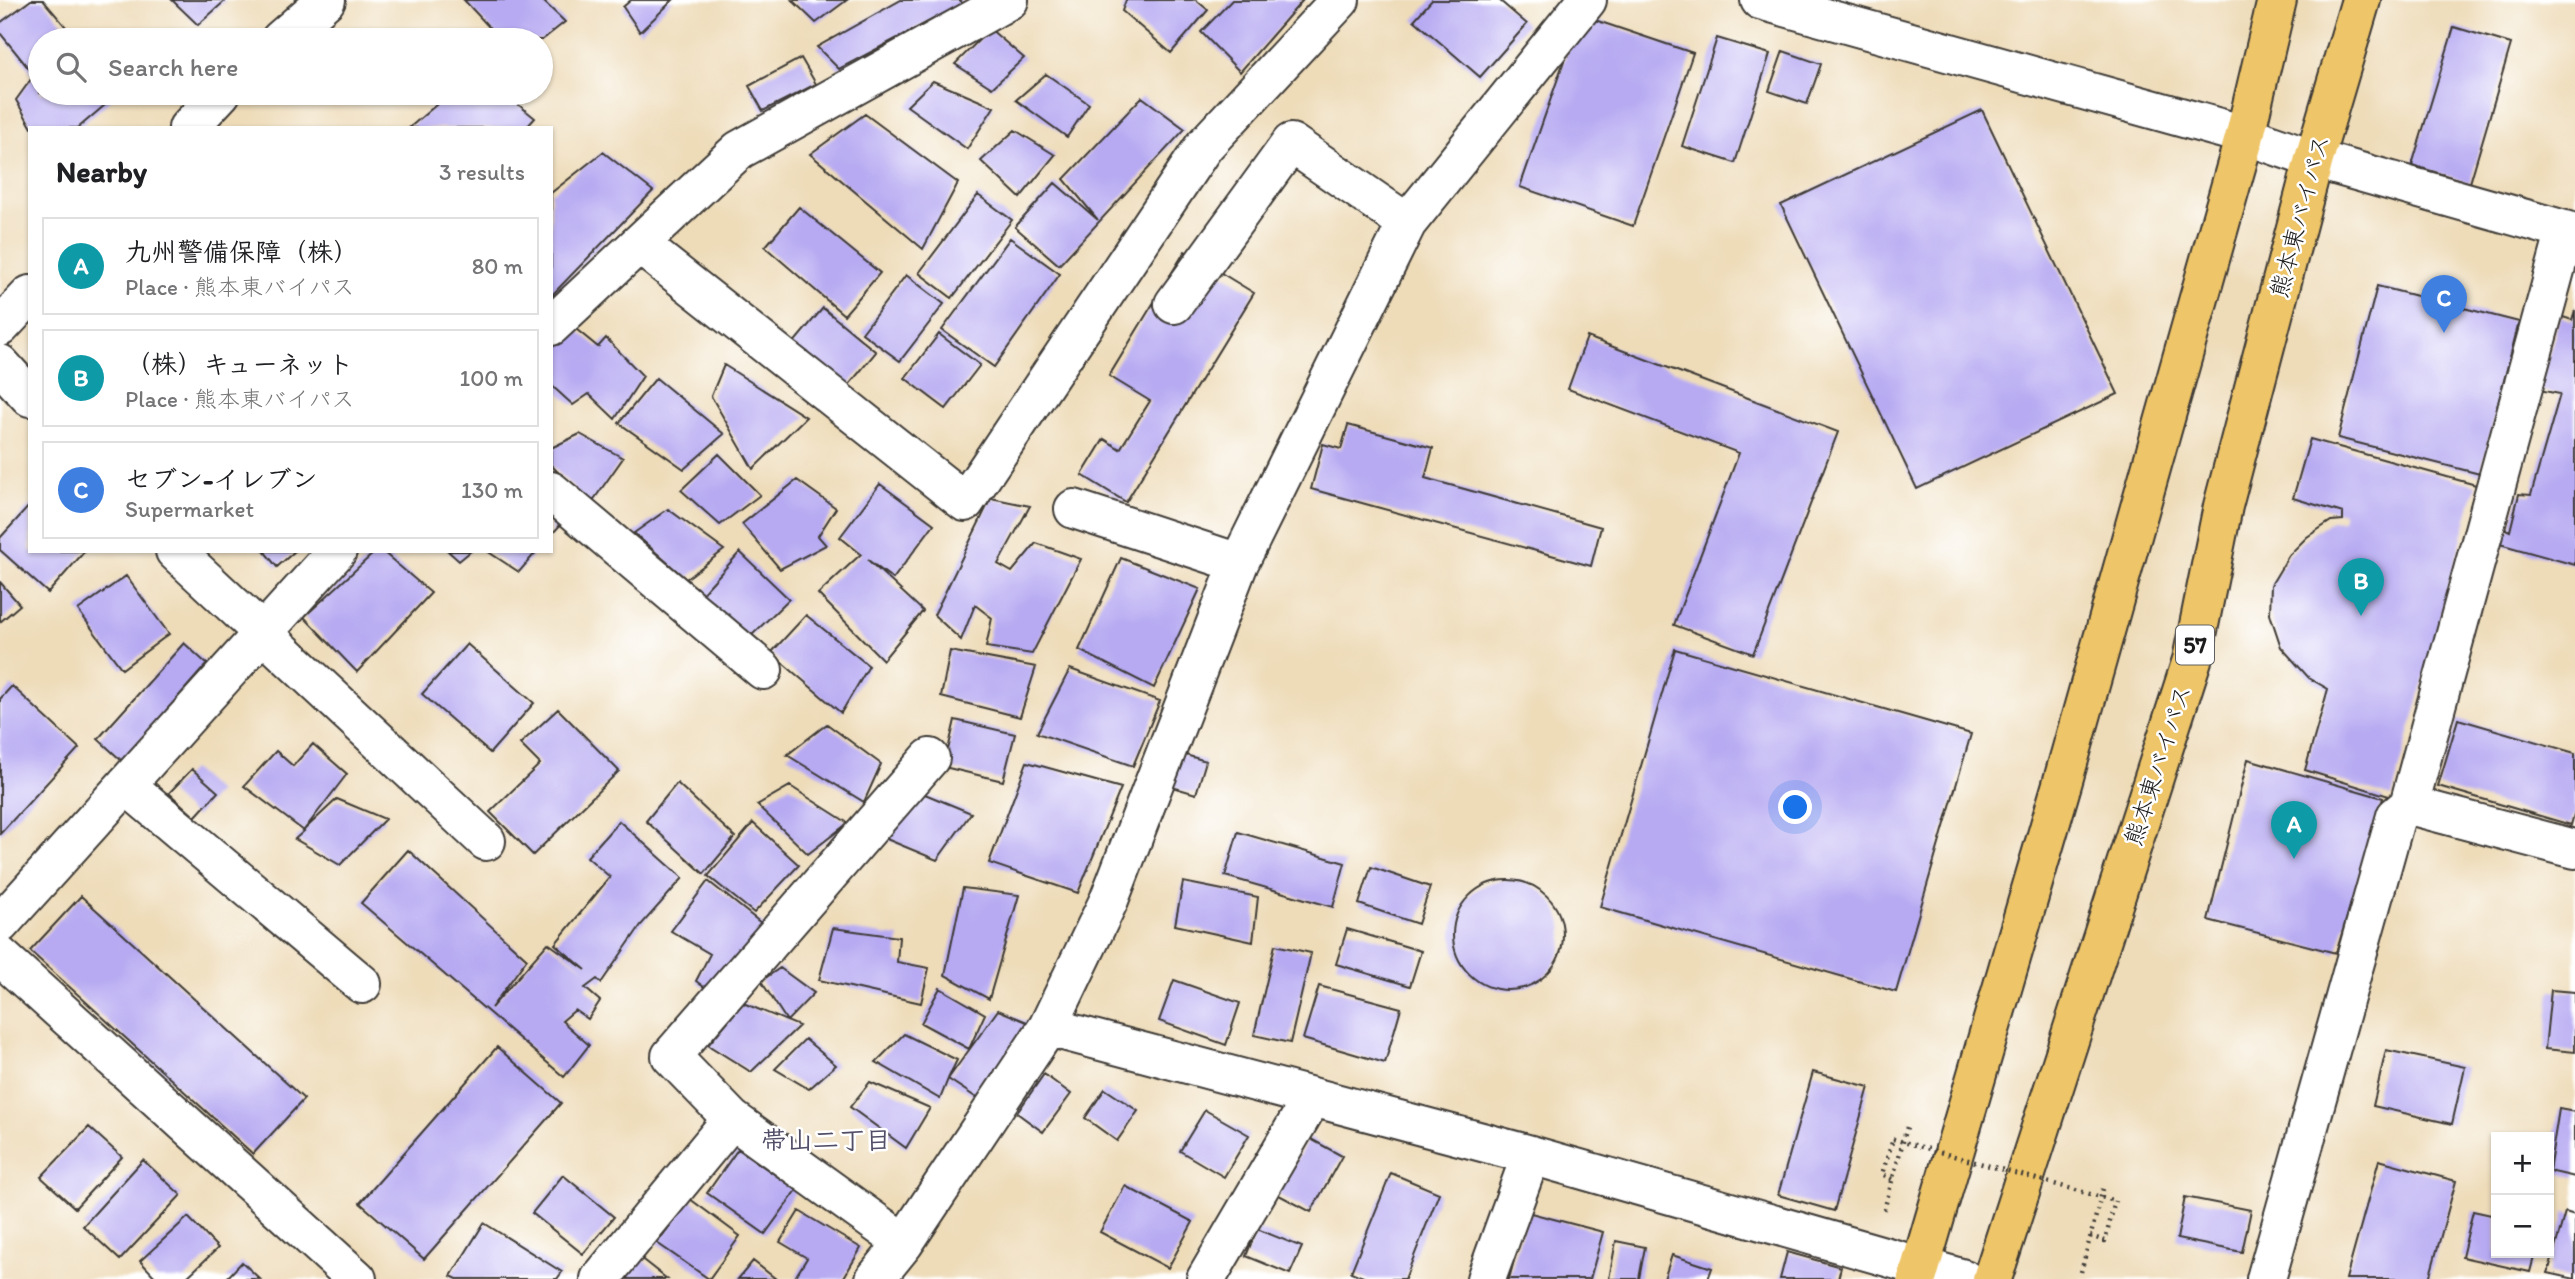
<!DOCTYPE html>
<meta charset="utf-8">
<style>
:root{--surface:#fff;--page:#f6f6f6;--text:#202124;--muted:#757577;--line:#e0e0e0;--accent:#111827}
body{margin:0;font-family:Itim,"Klee One",sans-serif;background:var(--page);color:var(--text)}
.controls{position:absolute;right:21px;bottom:21px;display:grid;overflow:hidden;border-radius:0px;box-shadow:0 2px 5px #0004}
.controls button{width:63px;height:63px;display:grid;place-items:center;padding:0;border:0;border-bottom:2px solid var(--line);background:var(--surface);color:var(--text);font:35px sans-serif}
.you{position:absolute;left:1796px;top:808px;width:24px;height:24px;margin:-18px;border:5px solid #fff;border-radius:50%;background:#1a73e8;box-shadow:0 0 0 10px #1a73e833}
.badge{display:grid;place-items:center;width:46px;height:46px;border-radius:50%;background:var(--accent);color:#fff;font-size:23px;font-weight:700}
.pin{position:absolute;translate:-50% -58px;filter:drop-shadow(0 2px 4px #0008)}
.pin::after{content:'';position:absolute;top:37px;width:24px;height:21px;background:inherit;clip-path:polygon(0 0,100% 0,50% 100%)}
.list{margin:0;padding:0;list-style:none}
h2{display:flex;justify-content:space-between;align-items:center;height:91px;margin:0;padding:0 28px;font-size:30px}
h2 small{font-size:23px;font-weight:400;color:var(--muted)}
.list li{display:grid;grid-template-columns:46px 1fr auto;gap:21px;align-items:center;box-sizing:border-box;height:98px;margin:0 14px 14px;padding:0 14px;border:2px solid var(--line);border-radius:0px}
.list b{display:block;font-size:26px;white-space:nowrap}
.list p{margin:0;font-size:23px;white-space:nowrap;color:var(--muted)}
.list em{font-size:23px;font-style:normal;color:var(--muted)}
.icon{flex:none;width:38px;height:38px;fill:none;stroke:currentColor;stroke-width:2;stroke-linecap:round;stroke-linejoin:round}
.map{position:relative;flex:none;width:2575px;height:1279px;overflow:hidden}
.search{position:absolute;background:var(--surface);box-shadow:0 2px 5px #0004;left:28px;top:28px;width:525px;height:77px;display:flex;align-items:center;gap:18px;box-sizing:border-box;padding:0 24px;border-radius:38px;color:var(--muted);font-size:26px}
.panel{position:absolute;background:var(--surface);box-shadow:0 2px 5px #0004;left:28px;top:126px;width:525px;height:427px;border-radius:0px}
.map>svg:first-child{display:block}
</style>
<div class="map">
<svg width="2575" height="1279" viewBox="0 0 2575 1279">
<rect width="100%" height="100%" fill="#fff"/>
<filter id="ink" filterUnits="userSpaceOnUse"><feTurbulence type="fractalNoise" baseFrequency=".0143" numOctaves="2"/><feDisplacementMap in="SourceGraphic" scale="14" xChannelSelector="R" yChannelSelector="G"/><feConvolveMatrix kernelMatrix="1 2 1 2 8 2 1 2 1" color-interpolation-filters="sRGB"/></filter>
<filter id="wash" filterUnits="userSpaceOnUse"><feTurbulence type="fractalNoise" baseFrequency=".00686" numOctaves="4" result="noise"/><feDisplacementMap in="SourceGraphic" scale="28" xChannelSelector="R" yChannelSelector="G"/><feGaussianBlur stdDeviation="1.57" result="paint"/><feColorMatrix in="noise" values="0 0 0 0 0 0 0 0 0 0 0 0 0 0 0 0 0 1.4 0 .05"/><feComposite in="paint" operator="in"/></filter>
<g filter="url(#wash)">
<rect width="100%" height="100%" fill="#eedcb9"/>
<g id="blocks">
<path fill="#b7aaf2" d="M31,0h12l34,40h-37v53h79l-41,35h-46l-16,-28 18,-25 -34,-42v-10z
M172,0h54l-28,25z
M464,0h78l23,22 -23,18h-41z
M631,0h42l-33,32 -17,-25z
M792,0h55l-31,23z
M901,0h59l2,4 -123,65 -22,-22z
M1126,0h70l12,10 -37,43 -49,-42z
M1232,0h71l-63,72 -39,-40z
M1432,0h67l28,24 -47,53 -66,-57z
M1580,15l113,38 -60,173 -113,-39z
M2454,27l57,17 -41,139 -58,-18z
M990,29l34,29 -32,30 -37,-24z
M1717,38l53,16 -35,109 -53,-17z
M1783,51l38,13 -14,40 -38,-13z
M801,58l15,26 -53,27 -14,-25z
M1046,74l43,30 -22,33 -51,-37z
M933,81l61,26 -27,42 -60,-43z
M450,93h54l31,25 -9,10h-117z
M1142,97l43,32 -126,136 -44,-38 40,-44 43,37 -34,-41z
M1982,110l136,284 -201,95 -136,-284z
M865,114l93,69 -35,66 -113,-95z
M1015,130l40,25 -35,43 -39,-37z
M603,152l50,39 -102,105v-103z
M978,195l34,25 -60,78 -33,-25z
M799,207l81,66 -36,42 -79,-68z
M1010,238l50,36 -66,93 -52,-37z
M1185,251l69,42 -128,209 -44,-27 22,-36 16,10 30,-48 -41,-25z
M906,275l38,29 -44,57 -38,-28z
M2377,286l142,36 -39,152 -142,-36z
M823,308l53,44 -36,44 -54,-44z
M2575,310v255l-79,-22 5,-16 9,4 9,-37 12,1 29,-101 -21,-4 21,-74 12,4z
M571,325l27,22 8,-9 37,38 -28,43 -26,-25 -16,11 -22,-20v-38z
M939,334l41,31 -34,44 -41,-31z
M1587,337l251,95 -85,222 -79,-29 65,-172 -171,-64z
M724,365l82,52 -53,52 -42,-73z
M656,378l68,56 -40,35 -65,-46z
M1348,425l85,23 -8,30 176,49 -10,39 -280,-77 12,-45 18,5z
M580,434l43,24 -33,47 -39,-40v-17z
M2310,439l166,46 -84,312 -87,-27 23,-81 -19,-11 -28,-31 -11,-33 1,-29 18,-30 18,-18 24,-16 12,-1v-7l-50,-15z
M719,454l41,41 -40,30 -39,-35z
M797,480l39,28 -18,28 8,9 -46,24 -38,-45z
M880,484l54,40 -41,55 -25,-19 55,51 -40,49 -65,-66 43,-40 -21,-17z
M991,498l39,8 -32,58 14,8 24,-29 45,16 -49,95 -46,-7 6,-29 -17,-13 -14,35 -27,-25z
M30,505v46h55l-37,42 -48,-43v-12z
M551,508l14,12 -14,15z
M668,509l56,41 -38,29 -52,-46z
M264,551h31l-18,16z
M376,551h6l49,42 -74,79 -53,-55z
M448,551h23l-12,10z
M487,551h50l-18,21z
M740,552l49,47 -40,39 -49,-42z
M1121,558l79,31 -46,99 -75,-38z
M126,576l43,58 -47,35 -44,-59z
M0,582l20,23 -20,17z
M806,615l63,51 -28,47 -70,-60z
M184,643l23,21 -85,97 -24,-22z
M467,644l67,59 -44,50 -68,-59z
M1675,649l296,85 -75,258 -296,-85z
M950,651l86,16 -16,50 -79,-20z
M1070,669l90,32 -27,65 -96,-33z
M12,686l67,62 -79,86v-135z
M558,709l61,62 -86,84 -43,-43 50,-48 -20,-20z
M2458,719l117,34v58l-4,14 -133,-39z
M955,720l60,14 -12,47 -59,-14z
M827,724l54,40 -17,38 -77,-47z
M313,744l34,30 -43,56 33,-31 48,20 -45,46 -45,-26 9,-8 -60,-45 32,-35 17,15z
M1182,754l24,7 -10,33 -41,-12z
M2248,759l135,39 -47,155 -128,-33z
M1027,762l94,26 -43,105 -89,-30z
M192,769l26,23 -23,25 -26,-24z
M677,783l58,54 -31,37 -58,-53z
M790,786l58,37 -40,31 -51,-49z
M920,792l51,21 -34,47 -53,-22z
M619,821l64,57 -42,47 -40,58 -4,-4 -12,9 15,13 -12,18 -13,-9 -13,11 27,24 -25,32 -203,-174 47,-53 119,109 -36,49 57,-65 38,27 -31,-26 55,-67 -23,-20z
M753,823l46,42 -45,48 -46,-37z
M1238,832l107,31 -12,44 -108,-31z
M1371,867l59,20 -12,37 -59,-20z
M1453 935a55 55 0 1 1 110 0a55 55 0 1 1-110 0Z
M708,881l63,50 -51,68 -24,-18 14,-27 -39,-23z
M1183,882l75,15 -5,45 -78,-17z
M963,888l56,7 -30,104 -44,-24z
M81,896l223,203 -51,55 -223,-203z
M833,928l66,9 -2,25 32,6 -8,35 -102,-23z
M1347,929l74,22 -11,35 -74,-22z
M1275,945l36,8 -21,90 -36,-8z
M780,968l34,25 -27,28 -26,-40z
M1174,980l66,23 -14,42 -67,-24z
M1319,986l82,22 -16,55 -82,-24z
M940,988l45,26 -16,35 -48,-26z
M2551,990l24,2v60l-30,-3z
M743,1003l56,23 -48,46 -43,-27z
M998,1010l34,14 -49,78 -35,-23 -8,20 -64,-37 28,-28 53,26 -9,19z
M805,1039l31,26 -27,24 -34,-20z
M497,1047l64,56 -137,156 -64,-56z
M2386,1050l79,17 -13,57 -79,-18z
M1813,1072l56,15 -35,124 -56,-16z
M1044,1074l27,20 -28,38 -26,-19z
M870,1082l60,26 -24,40 -56,-41z
M1105,1089l33,22 -21,30 -32,-23z
M2559,1109l16,3v65l-26,-6z
M1205,1110l44,25 -25,42 -44,-26z
M89,1127l33,30 -47,51 -34,-31z
M1309,1138l33,18 -31,56 -34,-18z
M738,1149l59,41 -32,44 -58,-41z
M143,1160l38,35 -61,65 -37,-34z
M2379,1160l77,21 -27,98h-83z
M1391,1173l48,20 -34,86h-37l-17,-7z
M563,1175l51,42 -31,37 -51,-41z
M1125,1186l68,36 -25,46 -68,-36z
M2185,1197l66,13 -9,42 -65,-13z
M690,1199l50,37 -31,43 -52,-36z
M799,1211l62,37 -18,31h-42l-5,-3 11,-18 -27,-16z
M2473,1211l23,5v37h39l-5,19 -68,-15z
M1527,1212l76,20 -13,47h-81z
M2565,1212l10,3v64l-27,-6z
M188,1217l30,31 -33,31h-28l-17,-18z
M484,1223l78,49 -5,7h-100l-6,-3z
M1257,1229l45,18 -12,27 -44,-18z
M1616,1241l29,6 -6,32h-30z
M1787,1252l54,15 -3,12h-58z
M1672,1255l40,13 -4,11h-44z
M639,1257l28,22h-45z
M753,1261l23,18h-38z
M242,1262l18,17h-34z"/>
</g>
</g>
<g filter="url(#ink)">
<use href="#blocks" fill-opacity="0" stroke="#3c3934" stroke-width="2"/>
<g fill="none" stroke-linecap="round" stroke-linejoin="round">
<defs>
<path id="minor" d="M1760,0l485,135 69,24 261,74
M280,40l46,-40
M188,128l33,-35
M639,244l326,258 239,-356 136,-146
M1174,304l117,-161 116,80
M551,326l188,-176 270,-150
M0,327l30,-32
M0,364l30,33
M551,491l212,179
M1074,509l165,54
M175,551l311,290
M126,785l236,199
M2409,805l166,44
M0,924l337,-373
M0,956l357,323
M1048,1027l483,128 433,124
M904,1243l-172,-124 -61,-63 259,-298
M600,1279l132,-160
M875,1279l29,-36 144,-216 61,-127 130,-337 168,-340 180,-223
M1206,1279l106,-181
M1486,1279l45,-124
M2266,1279l130,-463 13,-11 157,-575"/>
<path id="highway" d="M1917,1279l145,-495 183,-649 32,-135
M1992,1279l200,-619 31,-154 91,-347 47,-159"/>
</defs>
<use href="#minor" stroke="#3c3934" stroke-width="42"/>
<use href="#highway" stroke="#3c3934" stroke-width="42"/>
<path stroke="#3c3934" stroke-width="4.5" stroke-dasharray="2 5" stroke-linecap="butt" d="M1892,1179l-10,-5 11,-35
M1884,1210l23,-83
M2090,1236l15,5 10,-40
M2081,1272l23,-87"/>
<use href="#minor" stroke="#fff" stroke-width="38"/>
<use href="#highway" stroke="#eec569" stroke-width="38"/>
<path stroke="#3c3934" stroke-width="4.5" stroke-dasharray="2 5" stroke-linecap="butt" d="M1893,1139l222,62"/>
</g>
</g>
<g text-anchor="middle" stroke-width="5" stroke-linejoin="round" paint-order="stroke">
<rect fill="#fff" stroke="#606060" stroke-width="2" x="2176" y="625.5" width="38" height="39" rx="5"/>
<g font-size="23" font-weight="bold" fill="#1c1c1c">
<text x="2195" y="653">57</text>
</g>
<g font-size="24" fill="#1c1c1c" stroke="#fff">
<text transform="translate(2300 216) rotate(-75)" y="8">熊本東バイパス</text>
<text transform="translate(2158 765) rotate(-72)" y="8">熊本東バイパス</text>
</g>
<g font-size="26" font-weight="bold" fill="#524e67" stroke="#fff">
<text x="826" y="1149">帯山二丁目</text>
</g>
</g>
</svg>
<div class="controls">
<button>+</button>
<button>−</button>
</div>
<div class="you"></div>
<div class="pin badge" style="left:2294px;top:859px;background:#0f9aa8">A</div>
<div class="pin badge" style="left:2361px;top:616px;background:#0f9aa8">B</div>
<div class="pin badge" style="left:2444px;top:333px;background:#3f7fe0">C</div>
<div class="search"><svg class="icon" aria-label="search" viewBox="0 0 24 24"><circle cx="10" cy="10" r="6"/><path d="M15 15l6 6"/></svg>Search here</div>
<section class="panel">
<h2>Nearby<small>3 results</small></h2>
<ul class="list">
<li><span class="badge" style="background:#0f9aa8">A</span><div><b>九州警備保障（株）</b><p>Place · 熊本東バイパス</p></div><em>80 m</em></li>
<li><span class="badge" style="background:#0f9aa8">B</span><div><b>（株）キューネット</b><p>Place · 熊本東バイパス</p></div><em>100 m</em></li>
<li><span class="badge" style="background:#3f7fe0">C</span><div><b>セブン-イレブン</b><p>Supermarket</p></div><em>130 m</em></li>
</ul>
</section>
</div>
